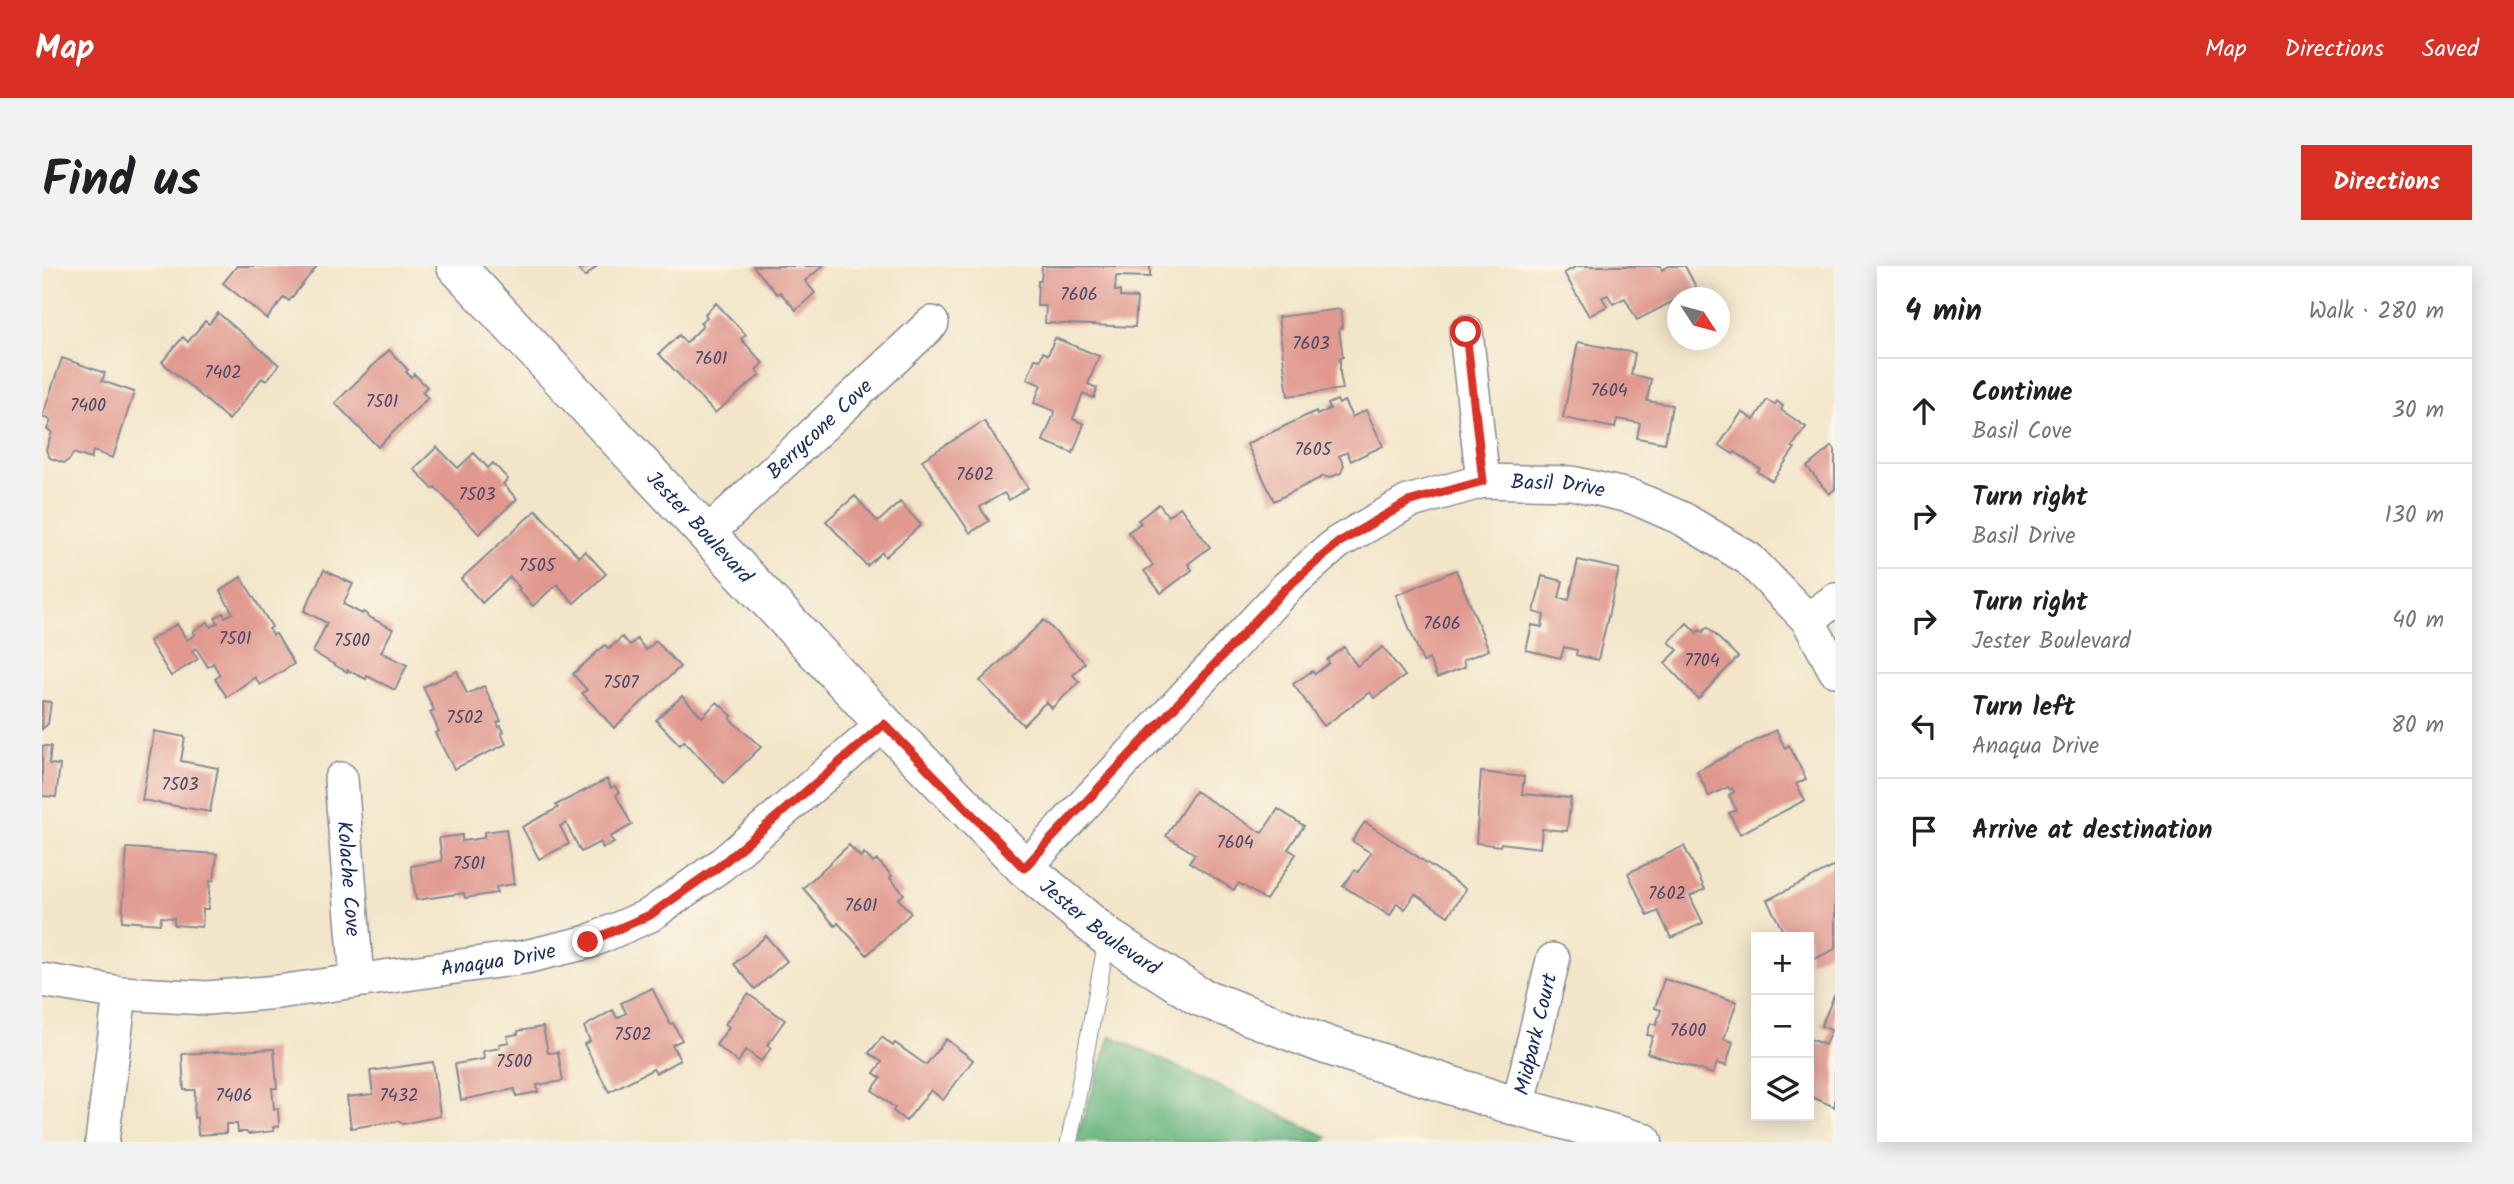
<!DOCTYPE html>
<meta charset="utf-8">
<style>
:root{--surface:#fff;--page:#f2f2f2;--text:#202124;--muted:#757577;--line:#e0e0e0;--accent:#d93025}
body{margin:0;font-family:Kalam,sans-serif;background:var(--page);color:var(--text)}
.controls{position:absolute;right:21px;bottom:21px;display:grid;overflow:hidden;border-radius:0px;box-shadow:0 4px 18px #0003}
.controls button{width:63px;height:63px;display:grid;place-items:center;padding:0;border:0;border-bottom:2px solid var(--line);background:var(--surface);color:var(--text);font:35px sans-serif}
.compass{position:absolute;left:1625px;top:21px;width:63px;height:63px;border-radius:50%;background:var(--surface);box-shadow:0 4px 18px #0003;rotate:126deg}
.stop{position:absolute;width:21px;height:21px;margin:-16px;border:5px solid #d93025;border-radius:50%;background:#fff}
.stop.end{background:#d93025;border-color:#fff;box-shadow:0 2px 7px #0008}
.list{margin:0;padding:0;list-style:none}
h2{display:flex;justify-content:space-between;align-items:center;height:91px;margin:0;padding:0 28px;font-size:30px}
h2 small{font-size:23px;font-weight:400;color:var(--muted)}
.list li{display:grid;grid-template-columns:46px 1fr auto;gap:21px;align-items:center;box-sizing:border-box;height:105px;padding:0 28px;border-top:2px solid var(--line)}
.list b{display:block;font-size:26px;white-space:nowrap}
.list p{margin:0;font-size:23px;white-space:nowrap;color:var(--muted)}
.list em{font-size:23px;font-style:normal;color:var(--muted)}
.icon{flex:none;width:38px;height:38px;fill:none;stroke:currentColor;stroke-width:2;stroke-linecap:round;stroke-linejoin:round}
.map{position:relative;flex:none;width:1793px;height:876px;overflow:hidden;border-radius:0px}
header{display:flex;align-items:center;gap:42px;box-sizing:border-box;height:98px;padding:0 35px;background:var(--accent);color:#fff}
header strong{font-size:33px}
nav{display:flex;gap:38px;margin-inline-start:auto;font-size:24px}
.intro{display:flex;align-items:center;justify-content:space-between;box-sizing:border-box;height:168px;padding:0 42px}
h1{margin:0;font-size:49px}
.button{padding:18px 32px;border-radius:0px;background:var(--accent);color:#fff;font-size:24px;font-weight:700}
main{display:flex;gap:42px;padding:0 42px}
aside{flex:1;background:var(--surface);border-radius:0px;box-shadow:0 4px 18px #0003}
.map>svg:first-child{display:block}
</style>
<header>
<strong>Map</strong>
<nav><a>Map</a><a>Directions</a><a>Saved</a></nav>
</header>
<div class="intro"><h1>Find us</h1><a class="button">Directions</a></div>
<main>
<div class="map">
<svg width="1793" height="876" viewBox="0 0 1793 876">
<rect width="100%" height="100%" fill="#fcf5e5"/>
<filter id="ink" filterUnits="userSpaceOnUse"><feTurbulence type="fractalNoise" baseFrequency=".0143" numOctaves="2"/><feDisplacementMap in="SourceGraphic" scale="14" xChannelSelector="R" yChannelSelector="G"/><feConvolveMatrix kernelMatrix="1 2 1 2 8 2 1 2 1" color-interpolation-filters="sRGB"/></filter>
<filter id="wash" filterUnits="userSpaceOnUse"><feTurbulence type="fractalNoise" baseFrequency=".00686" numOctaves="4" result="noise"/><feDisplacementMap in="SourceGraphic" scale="28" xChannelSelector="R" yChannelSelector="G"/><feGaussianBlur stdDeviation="1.57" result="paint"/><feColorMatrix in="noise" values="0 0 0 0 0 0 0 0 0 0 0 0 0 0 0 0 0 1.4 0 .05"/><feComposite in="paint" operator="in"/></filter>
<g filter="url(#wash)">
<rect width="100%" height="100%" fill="#f2e5c9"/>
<path fill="#63b37e" stroke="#3f716e" stroke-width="2" d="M1069,770l217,101 -5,5h-248z"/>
<g id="blocks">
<path fill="#e0988f" d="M195,0h80l-28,35 -5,-4 -17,22 -44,-36z
M533,0h22l-12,11z
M711,0h70l-18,15 10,12 -19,17 -16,-18 -3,2z
M1000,0h108v11l-34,-1 -1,15h5v6l17,1 -2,29 -90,-4 1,-17h-9l1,-25h3z
M1535,0h84l1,4 7,-4h16l12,23 -60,31 -12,-22 -12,6 -5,-9 -6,2 5,9 -18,10 -25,-43z
M674,37l30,32 -5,4 22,24 -7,7 4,5 -45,38 -56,-59 20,-19 7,8 17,-17 -3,-3 7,-6 -2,-3z
M1298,43l2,19 -3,1 4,28 -3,1v15l3,16 -55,7 -10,-79z
M176,47l61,52 -13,16 -4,-3 -33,42 -67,-58 21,-25 5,5 17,-21 4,3z
M1013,72l44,18 -11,28 9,4 -3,10 -11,-5 -10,26 11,5 -11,29 -30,-12 12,-30 -21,-8 7,-18 -14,-6 8,-20 5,1 3,-8 5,3z
M1536,76l57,11 -4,22 20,4 -4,22 25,4 -7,38 -28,-5 3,-15 -23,-4 -2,9 -52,-10z
M347,84l19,20 -2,2 5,5 3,-3 13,13 -5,5 6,6 -50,49 -43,-44z
M20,92l43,15 -3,8 32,11 -21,66 -20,-7 -2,8 -18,-6 -3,6 -6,4 -14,-5 -4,-8 6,-18 -5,-2 4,-10 -9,-3z
M1295,134l2,4 5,-3 8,16 14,-7 17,36 -32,15 -4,-9 -8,4 5,9 -3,8 -12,5 -5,-2 -50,25 -27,-57 69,-33 1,4 13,-6 -2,-5z
M1725,134l8,5 2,-4 6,5 -2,4 25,17 -14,20 3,1 -23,33 -14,-9 2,-3 -25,-17 -2,2 -14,-9 23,-33 12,8z
M942,155l44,67 -19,12 -5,-7 -24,14 9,14 -19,12 -48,-73z
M1790,180l3,4v39l-6,5 -22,-27z
M395,181l21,21 16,-15 14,15 5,-5 15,16 -5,5 14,15 -38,35 -44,-47 -2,2 -19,-20z
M813,230l23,26 22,-20 21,23 -36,32 -3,-5 -15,14 -41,-45z
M1117,238l9,12 12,-9 30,40 -22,17 4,6 -31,23 -17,-22 9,-6 -25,-33 13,-9 -3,-3z
M494,244l43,47 6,-6 21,23 -32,29 -17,-19 -24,22 -15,-16 2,-2 -10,-11 -28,26 -21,-24z
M1536,294l41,9 -21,91 -22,-5 1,-5 -13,-3 -3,11 -35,-8 6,-25 10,2 2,-12 -10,-3 8,-36 21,5 -4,17 10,2z
M282,304l29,14 -10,20 19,10 1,-2 4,2v2l26,13 -12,23 26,13 -12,25 -28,-14 -1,3 -19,-9v2l-34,-20 14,-29 -23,-12z
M1414,304l33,80 -26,10 2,7 -28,11 -8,-19 -6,3 -27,-67z
M199,311l31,50 -3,2 4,6 3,-1 18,30 -34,21 -5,-8 -28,20 -12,-18 5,-4 -7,-12 -5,4 -12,-19 -4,3 6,8 -27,17 -22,-35 28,-17 10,16 8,-5 -2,-4 15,-9 3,5 7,-4 -3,-5 8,-5 2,4 8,-4 -13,-22z
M1002,354l41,43 -12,12 6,7 -27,26 -6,-6 -23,23 -43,-44z
M1645,357l10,10 3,-3 3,2 4,-5 31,30 -40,42 -33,-36 13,-13 -9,-8z
M580,371l8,8 7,-6 9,11 10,-9 24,26 -66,61 -32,-35 5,-3 -14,-16 32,-29 4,4z
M1302,381l13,19 26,-19 22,29 -31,22 -4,-6 -46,34 -31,-42 19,-13 3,3 14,-11 -2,-3z
M415,405l10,23 17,-8 17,35 -4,2 2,4 2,-1 3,6 -3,1 5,11 -52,25 -19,-36 4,-2 -9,-19 4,-2 -11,-23z
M640,430l20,21 15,-15 15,14 -2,3 31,28 -37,36 -40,-42 -4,4 -24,-25z
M0,435l9,1 -3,22 -6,5z
M1734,464l9,18 4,-3 17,34 -10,5 9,16 -65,34 -11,-21 7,-3 -7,-15 5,-3 -2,-4 -2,2 -2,-3 -19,9 -12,-25z
M112,465l31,6 -4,24 37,7 -8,44 -68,-12z
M0,480h9l-2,18 11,1 -4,32 -14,-1z
M1439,506l43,5 -2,17 49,4 -4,33 -25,-2 -2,19 -39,-5 -1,3 -24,-3z
M565,513l4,9 4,-2 4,7 -3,2 16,30 -22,12 4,6 -11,5 -3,-6 -19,10 -15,-29 -6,3 9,18 -30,15 -17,-32 36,-19 -2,-3z
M1153,525l67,42 16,-24 26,17 -16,23 8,5 -30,46 -27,-17 -5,7 -45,-28 6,-8 -29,-18z
M1323,556l101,67 -18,27 -33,-22 -10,15 -8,-6 -7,13 -47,-30 12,-16 3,2 13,-19 -19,-12z
M464,563l8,55 -18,3 1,6 -32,5 -1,-5 -48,7 -5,-34 31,-5 -3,-23 23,-3v6l22,-3v-6z
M807,579l11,12 4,-4 9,10 4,-3 15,16 -2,2 14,16 -6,5 13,14 -44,42 -29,-32 -3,3 -32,-38z
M1642,580l21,43 -15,7 13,27 -32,15 -13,-27 -10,5 -20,-43z
M85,582l90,6 -3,26 -4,1 -2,28h-5l-1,18 -28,-2v-7l-13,-1 -1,7 -38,-3z
M1793,600v83l-26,13v-25h-23l-19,-37z
M724,670l21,25 -32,28 -21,-25z
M1622,713l73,23 -13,37 9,3 -7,24 -9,-3 -4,11 -66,-21 6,-17 -6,-1 4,-12 5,2 5,-15 -6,-2z
M610,722l18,36 3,-1 9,17 -10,5 8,15 -24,13 -3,-4 -44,23 -25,-48 6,-3 -6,-14 29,-17 4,8 9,-5 -5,-10z
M706,728l37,26 -18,25 4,3 -10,13 -15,-11 -8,12 -22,-17 13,-18 -4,-3z
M1793,728v113l-26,-11v-55l1,-2 15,6 6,-15 -10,-4z
M501,761l5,26 10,-1 5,29 -26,4 1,7 -22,4 -1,-7 -54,11 -6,-36 29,-5 -1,-8 17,-3 -1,-4 10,-2 -2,-6 11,-2v-3z
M840,771l11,9 2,-3 31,22 20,-26 27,21 -30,40 -12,-10 -25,31 -13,-10 2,-3 -23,-18 9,-12 -7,-5 8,-11 -13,-9z
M232,783l3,39h-5l2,21h4l1,17 -6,1 1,4 -25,3 -3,-2h-8l-1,-8h-11v9l-28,2 -1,-18 -3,1 1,-28h-11l-2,-36z
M391,796l7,54 -37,8 -5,-3 -47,7 -4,-31 26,-3 -3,-23z"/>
</g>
</g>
<g filter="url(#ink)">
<use href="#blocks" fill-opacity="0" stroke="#868a94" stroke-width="2"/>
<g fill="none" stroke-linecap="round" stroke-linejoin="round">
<defs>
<path id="service" d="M1027,876l38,-203"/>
<g id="minor">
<path d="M1424,66l17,149"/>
<path id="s1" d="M665,268l225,-211"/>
<path d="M1766,354l27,-20"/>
<path id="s2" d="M299,513l16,200"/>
<path id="s3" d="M983,602l261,-280 51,-45 71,-41 75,-21 89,2 61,14 50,22 66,40 59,61 27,50"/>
<path id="s4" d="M0,714l78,13 87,5 71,-6 247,-35 63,-15 62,-27 71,-50 163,-141"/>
<path id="s5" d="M1476,841l35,-147"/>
<path d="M60,876l18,-149"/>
</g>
<g id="tertiary">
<path id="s6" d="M414,0l428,458 141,144 82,69 91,59 128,49 192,62 125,35"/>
</g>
</defs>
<use href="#service" stroke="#868a94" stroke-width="18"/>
<use href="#minor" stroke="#868a94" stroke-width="36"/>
<use href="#tertiary" stroke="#868a94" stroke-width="41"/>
<use href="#service" stroke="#fff" stroke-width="16"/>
<use href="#minor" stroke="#fff" stroke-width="33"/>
<use href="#tertiary" stroke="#fff" stroke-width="38"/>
</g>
</g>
<g fill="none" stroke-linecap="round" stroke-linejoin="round" filter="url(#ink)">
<path stroke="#d93025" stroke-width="9" d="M546,676l62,-27 71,-50 163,-141 140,144 262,-280 52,-45 70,-41 75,-21 -17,-149"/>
</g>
<g text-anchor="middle" stroke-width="6" stroke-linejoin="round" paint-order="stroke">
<g font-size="18" fill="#4c496a">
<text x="1037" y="34">7606</text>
<text x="1269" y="83">7603</text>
<text x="669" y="98">7601</text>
<text x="181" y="112">7402</text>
<text x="1567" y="130">7604</text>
<text x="340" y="141">7501</text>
<text x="46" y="145">7400</text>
<text x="1271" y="189">7605</text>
<text x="933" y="214">7602</text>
<text x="435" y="234">7503</text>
<text x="495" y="305">7505</text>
<text x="1400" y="363">7606</text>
<text x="193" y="378">7501</text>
<text x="310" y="380">7500</text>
<text x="1660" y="400">7704</text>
<text x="579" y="422">7507</text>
<text x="423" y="457">7502</text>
<text x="138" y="524">7503</text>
<text x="1193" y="582">7604</text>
<text x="427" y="603">7501</text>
<text x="1625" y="633">7602</text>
<text x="819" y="645">7601</text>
<text x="1646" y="770">7600</text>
<text x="591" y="774">7502</text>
<text x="472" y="801">7500</text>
<text x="192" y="835">7406</text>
<text x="357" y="835">7432</text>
</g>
<g font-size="21" fill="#1b2f5e" stroke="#fcf5e5">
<text dy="7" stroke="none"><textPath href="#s1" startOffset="154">Berrycone Cove</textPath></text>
<text dy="7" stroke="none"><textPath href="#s3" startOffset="686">Basil Drive</textPath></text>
<text dy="7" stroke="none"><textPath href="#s6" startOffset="357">Jester Boulevard</textPath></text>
<text dy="7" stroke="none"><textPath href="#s2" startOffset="100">Kolache Cove</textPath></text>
<text dy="7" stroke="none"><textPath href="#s6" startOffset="924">Jester Boulevard</textPath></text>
<text dy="7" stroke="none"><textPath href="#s4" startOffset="460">Anaqua Drive</textPath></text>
<text dy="7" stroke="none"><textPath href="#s5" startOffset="75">Midpark Court</textPath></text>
</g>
</g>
</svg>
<div class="controls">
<button>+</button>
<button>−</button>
<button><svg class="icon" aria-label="layers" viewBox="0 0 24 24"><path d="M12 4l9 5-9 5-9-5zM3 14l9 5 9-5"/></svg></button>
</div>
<svg class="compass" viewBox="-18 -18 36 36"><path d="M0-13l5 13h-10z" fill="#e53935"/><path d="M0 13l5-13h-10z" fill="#757577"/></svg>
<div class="stop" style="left:1424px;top:66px"></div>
<div class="stop end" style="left:546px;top:676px"></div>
</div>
<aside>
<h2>4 min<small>Walk · 280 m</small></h2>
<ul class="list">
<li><svg class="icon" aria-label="ahead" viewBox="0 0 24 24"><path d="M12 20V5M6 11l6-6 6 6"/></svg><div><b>Continue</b><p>Basil Cove</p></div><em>30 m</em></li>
<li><svg class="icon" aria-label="right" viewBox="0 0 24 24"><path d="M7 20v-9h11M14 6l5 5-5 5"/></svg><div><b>Turn right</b><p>Basil Drive</p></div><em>130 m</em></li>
<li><svg class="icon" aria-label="right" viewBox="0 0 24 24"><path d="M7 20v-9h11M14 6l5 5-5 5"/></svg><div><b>Turn right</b><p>Jester Boulevard</p></div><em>40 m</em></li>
<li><svg class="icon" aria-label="left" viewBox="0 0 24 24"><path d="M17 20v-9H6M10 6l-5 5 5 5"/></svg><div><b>Turn left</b><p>Anaqua Drive</p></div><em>80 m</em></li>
<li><svg class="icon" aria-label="arrive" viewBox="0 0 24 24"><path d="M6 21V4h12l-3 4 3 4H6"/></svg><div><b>Arrive at destination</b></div></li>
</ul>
</aside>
</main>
